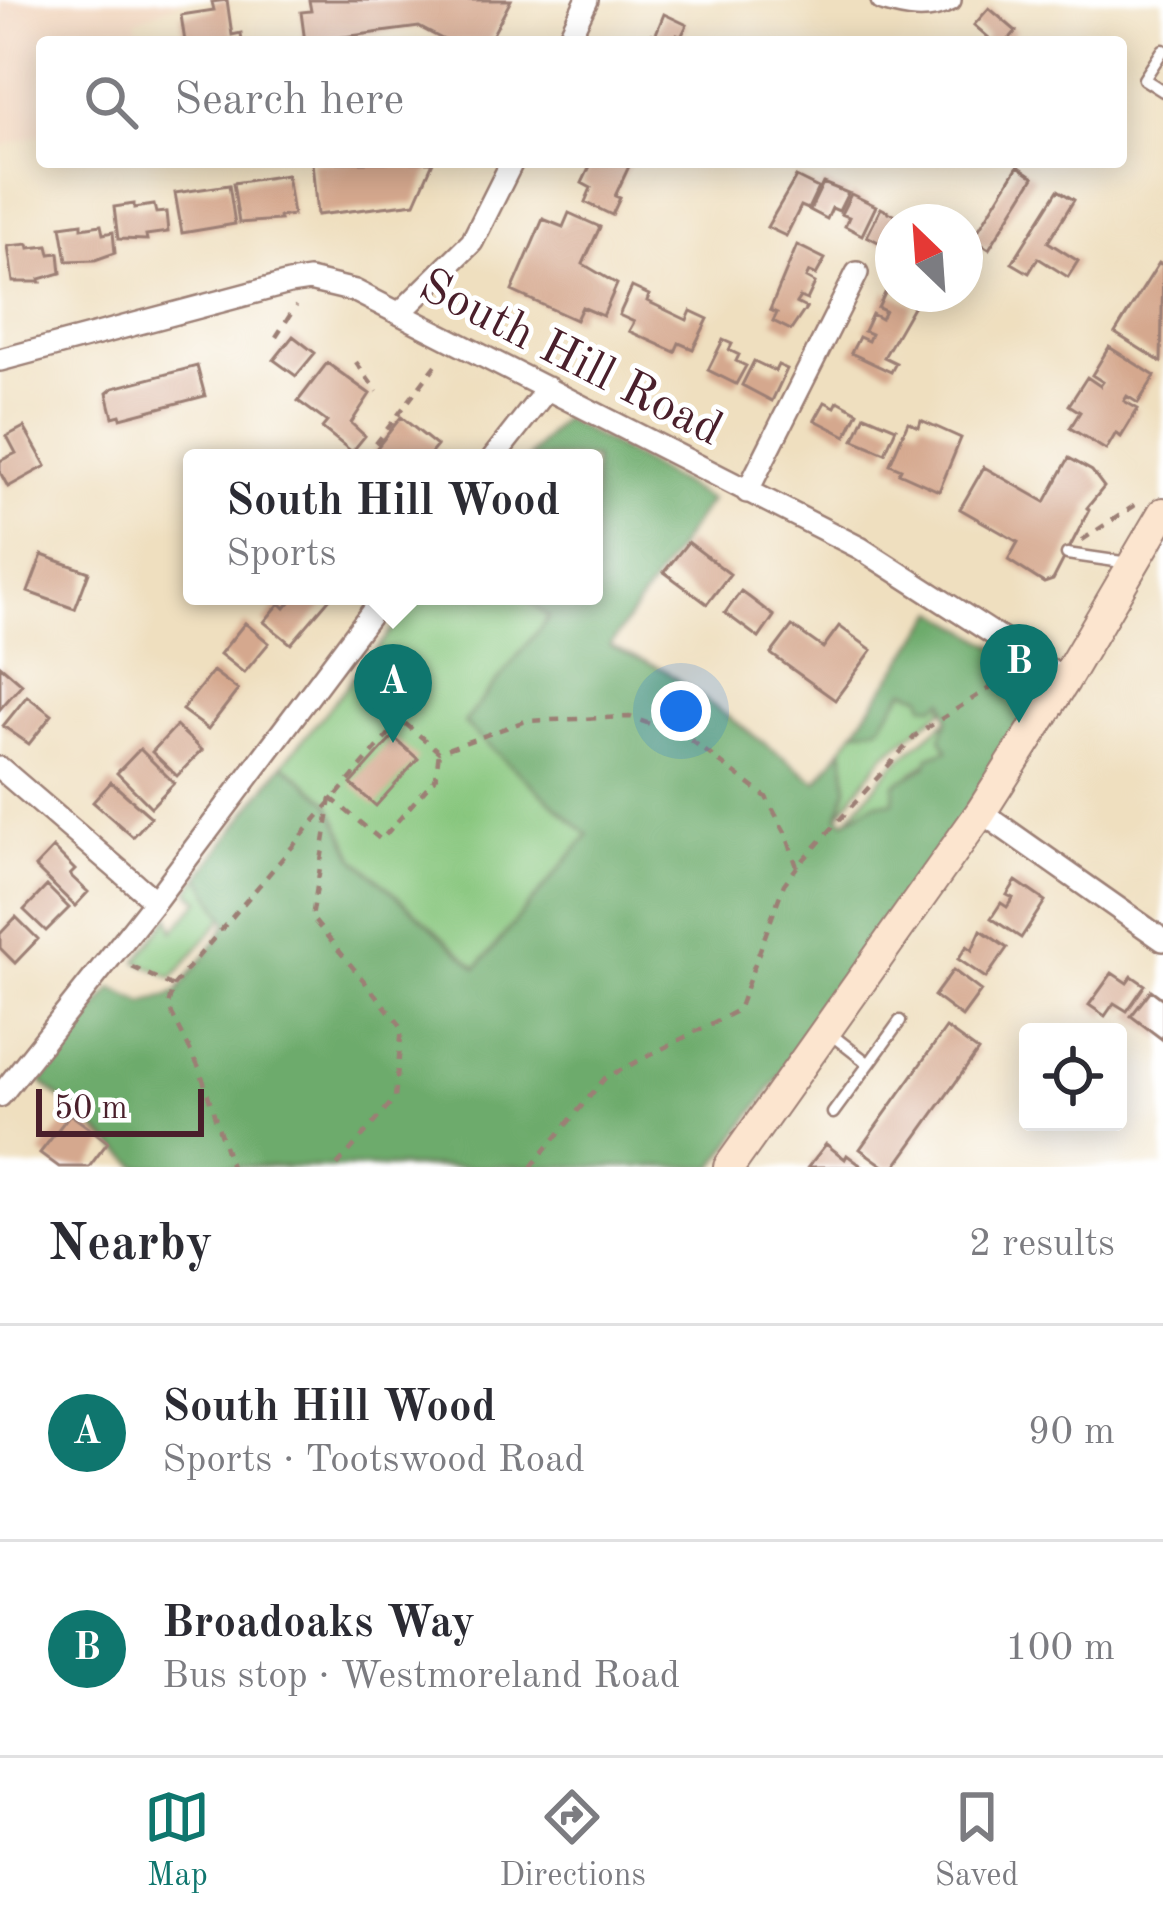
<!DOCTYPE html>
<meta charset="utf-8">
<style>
:root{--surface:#fff;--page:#f2f2f3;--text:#2b2b33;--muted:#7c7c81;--line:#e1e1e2;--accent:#0f766e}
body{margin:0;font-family:"Old Standard TT",serif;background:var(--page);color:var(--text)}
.controls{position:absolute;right:36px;bottom:36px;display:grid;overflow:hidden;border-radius:12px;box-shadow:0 6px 30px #0003}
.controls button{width:108px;height:108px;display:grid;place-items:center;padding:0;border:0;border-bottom:3px solid var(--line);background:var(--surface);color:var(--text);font:60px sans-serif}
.compass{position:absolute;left:875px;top:204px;width:108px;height:108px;border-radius:50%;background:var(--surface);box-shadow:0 6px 30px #0003;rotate:335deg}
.scale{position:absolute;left:36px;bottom:30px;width:168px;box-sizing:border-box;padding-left:12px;border:6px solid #4a1f2b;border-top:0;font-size:33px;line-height:42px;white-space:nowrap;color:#4a1f2b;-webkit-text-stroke:9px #fff;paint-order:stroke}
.you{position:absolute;left:681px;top:711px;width:42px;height:42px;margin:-30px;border:9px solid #fff;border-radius:50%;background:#1a73e8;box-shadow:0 0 0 18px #1a73e833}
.badge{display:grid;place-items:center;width:78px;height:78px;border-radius:50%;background:var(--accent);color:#fff;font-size:39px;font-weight:700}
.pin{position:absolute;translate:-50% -99px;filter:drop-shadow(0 3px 6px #0008)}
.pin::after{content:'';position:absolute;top:63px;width:42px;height:36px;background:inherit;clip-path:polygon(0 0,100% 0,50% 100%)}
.popup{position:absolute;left:183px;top:449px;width:420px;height:156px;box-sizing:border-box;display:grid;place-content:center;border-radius:12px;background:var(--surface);filter:drop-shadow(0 3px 9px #0005);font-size:39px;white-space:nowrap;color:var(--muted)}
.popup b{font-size:45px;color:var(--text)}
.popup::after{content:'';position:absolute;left:50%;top:100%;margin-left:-24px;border:24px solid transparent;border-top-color:var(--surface)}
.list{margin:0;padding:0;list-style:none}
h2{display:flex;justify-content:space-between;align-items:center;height:156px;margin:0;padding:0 48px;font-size:51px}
h2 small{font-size:39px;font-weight:400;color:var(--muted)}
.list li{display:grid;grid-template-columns:78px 1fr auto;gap:36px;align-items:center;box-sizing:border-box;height:216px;padding:0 48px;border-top:3px solid var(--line)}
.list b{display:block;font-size:45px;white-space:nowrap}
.list p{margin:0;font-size:39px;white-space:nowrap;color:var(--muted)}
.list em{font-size:39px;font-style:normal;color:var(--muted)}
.icon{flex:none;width:66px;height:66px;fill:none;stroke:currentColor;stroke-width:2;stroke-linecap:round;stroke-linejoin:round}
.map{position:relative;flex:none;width:1163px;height:1167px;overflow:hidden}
.search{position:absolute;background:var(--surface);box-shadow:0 6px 30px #0003;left:36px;right:36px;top:36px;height:132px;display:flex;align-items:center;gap:30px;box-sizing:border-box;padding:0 42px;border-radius:12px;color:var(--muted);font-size:45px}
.sheet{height:588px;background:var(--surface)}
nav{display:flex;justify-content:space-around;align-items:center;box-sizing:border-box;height:168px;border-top:3px solid var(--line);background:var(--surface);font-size:33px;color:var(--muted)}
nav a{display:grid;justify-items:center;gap:6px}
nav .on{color:var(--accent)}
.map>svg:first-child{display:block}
</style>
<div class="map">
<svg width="1163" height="1167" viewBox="0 0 1163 1167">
<rect width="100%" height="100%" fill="#fff"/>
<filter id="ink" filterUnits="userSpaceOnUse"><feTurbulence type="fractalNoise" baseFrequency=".00833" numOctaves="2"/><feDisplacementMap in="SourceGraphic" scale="24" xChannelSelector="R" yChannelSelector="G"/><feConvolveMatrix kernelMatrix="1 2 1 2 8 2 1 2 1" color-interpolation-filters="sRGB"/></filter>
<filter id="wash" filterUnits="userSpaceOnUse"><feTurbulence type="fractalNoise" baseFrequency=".004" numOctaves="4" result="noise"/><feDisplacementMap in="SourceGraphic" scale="48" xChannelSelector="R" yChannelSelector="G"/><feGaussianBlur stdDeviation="2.7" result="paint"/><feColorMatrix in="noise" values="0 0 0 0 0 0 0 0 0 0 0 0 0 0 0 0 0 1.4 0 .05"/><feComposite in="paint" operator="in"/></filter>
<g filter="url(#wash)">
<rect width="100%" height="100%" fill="#efdfbf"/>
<path fill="#f1d5bd" d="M0,0h184l-48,20 3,22h-97v92l-42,12z"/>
<path fill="#87c67d" stroke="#687254" stroke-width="3" d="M420,596h102l27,21 -85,106 124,112 -111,133 -122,-110 -27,-57 -45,-37z
M905,690l32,12 8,-2 -2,10 -59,45 -46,61 9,-28 -4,-41 12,-17 24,-3z
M948,719l-3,14 3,17 -36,22 -18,30 -18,1 -30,18 47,-56z
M200,876l24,41 -51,61 -36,-17 33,-45 4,15 26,-31 -11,-9z"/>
<path fill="#6dab6c" stroke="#5c654c" stroke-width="3" d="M563,418l147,82 -100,146 53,23 154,113 26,-35 4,41 -9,28 7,5 31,-18 18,-1 1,-18 31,-18 3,-9 19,-7 -7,-12 7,-19 -4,-19 -9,6 -11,-1 -2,-9 -17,-6 -26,37 -24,3 82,-119 116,72 -153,226 -186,258h-575l-98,-85 71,-94 32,15 34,-11c14,-26 38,-43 49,-70l-27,-46 83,-112 45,37 27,57 122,110 111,-133 -124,-112 85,-106 -27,-21h72v-138h-66z"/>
<g id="blocks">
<path fill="#d5a88e" d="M227,0l5,35 9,-2 1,9h-57l-4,-27 33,-5 -2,-8z
M309,0h202l-22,42h-41l-29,-15 -114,15 -4,-30 10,-1z
M989,8l27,23 -9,11h-24l5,-5 -14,-12z
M664,14l23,11 -6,12 -4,-2 -3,7h-26l4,-8 3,2z
M312,162h121l-18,41 -98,12z
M592,162h39l-16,34 5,2 -8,17 -27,-13 6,-14 -9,-5z
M1018,166l16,11 -45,72 -16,-10z
M287,175l6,40 -14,2 1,3 -41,3 -6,-40z
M796,177l22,11 -10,21 -7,-3 -15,30 -19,-9z
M823,183l25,10 -9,18 -7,-3 -5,11 -17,-9z
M229,185l6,39 -53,9 -7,-40z
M1058,190l16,10 -26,42 30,19 -10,16 -30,-19 -9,15 -17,-10z
M851,194l25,12 -14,29 -17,-9 4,-9 -8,-3z
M134,204v4l20,-3 2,8 10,-1 2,20 -22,3 1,5 -29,-1 -4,-32z
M881,208l26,14h-14v16l-4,-3 -5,10 -17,-9z
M569,213l31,14 -17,37 34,20 -14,32 -21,-9 -6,13 -64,-29 31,-72 20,8z
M82,223v5l19,-3 2,9 10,-2 2,21 -20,7 -28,1 -6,-35z
M28,244l1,4 19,-2 2,8 9,-1 2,20 -21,6 1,3h-28l-5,-36z
M797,245l28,14 -9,16 -7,-3 -3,6 9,5 -8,17 -7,-3 -4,6 10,5 -15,22 -18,-9 4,-8 -7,-3z
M1159,263l4,2 -2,97 -46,-29z
M632,287l17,8 -2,6 40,19 4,-9 17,8 -15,30 -14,-6 -4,9 -46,-21 5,-9 -15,-7z
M886,291l28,14 -30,52 12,6 -5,9 -40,-19 8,-16 9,4 3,-7 -7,-3 8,-17 9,5 4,-8 -7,-3z
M293,336l22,17 -19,23 -22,-16z
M723,340l9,4 -3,6 10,5 -3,6 10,5 -10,18 -28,-14z
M1109,347l46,29 -17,27 -11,-7 -3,5 14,8 -17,28 -5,-4 -10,17 -36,-22 10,-16 -11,-7 18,-28 13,9 3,-4 -11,-7z
M754,361l21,10 3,-6 9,4 -15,32 -30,-16z
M327,363l43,31 -19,29 14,13 -13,16 -30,-24 5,-6 -29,-21z
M197,366l8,30 -84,22 -1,-3 -7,2 -6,-24 6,-5z
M838,401l20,11 -12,24 -31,-16 10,-18 10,5z
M865,415l31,13 -11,25 -31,-13z
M401,417l36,29 -10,12h-51l-4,-4z
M921,420l40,18 -22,53 -40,-18 2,-4 -11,-5 18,-42 11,5z
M24,427l22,39 -38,21 -8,-15v-11l16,-8 -9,-17z
M1069,458l23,13 12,16 -17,21 2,2 -36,70 -9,3 -36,-23 10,-18 -58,-33 24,-42 61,35z
M688,542l42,32 -23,30 -43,-32z
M42,555l47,17 -14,37 -47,-17z
M741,591l33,25 -15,22 -34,-25z
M295,596h37l-41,48 -27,-22 16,-19 5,5z
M245,623l24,20 -25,30 -24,-19z
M792,626l31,22 16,-22 33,24 -37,50 -64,-46z
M0,665l22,19 -22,25z
M213,671l25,19 -30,39 -26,-19z
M27,696l25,19 -23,29 -26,-18z
M176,726l26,24 -25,26 -25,-24z
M393,737l25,22 -42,47 -25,-22z
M140,749l34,34 -23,24 -34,-34z
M111,782l40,35 -18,20 -40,-35z
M53,848l22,22 -5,5 18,17 -13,14 -40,-39z
M1016,881l29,20 -24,37 -30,-20 10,-15 6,4 6,-9 -6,-3z
M47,886l22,22 -23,23 -22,-21z
M16,917l22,22 -23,24 -15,-15v-14z
M981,930l26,18 -21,30 -28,-19 9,-13 5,4z
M953,970l28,21 -19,26 -28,-21z
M1112,973l15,10 5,-7 13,9 -18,26 -13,-8 -9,13 -16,-11z
M1151,990l12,9v41l-32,-24z
M946,1028l32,23 -83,116h-10l-25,-18z
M70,1114l38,28 -19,25h-30l-19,-14z
M826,1144l19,15 2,-4 16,12h-55z"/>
</g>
</g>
<g filter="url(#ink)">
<use href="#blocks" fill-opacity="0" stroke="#9c7f75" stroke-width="3"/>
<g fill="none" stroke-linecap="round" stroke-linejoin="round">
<defs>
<path id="service" d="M1163,50l-19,29 19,12
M1067,554l62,9
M828,1032l41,32 31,-43
M833,1113l36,-49"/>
<path id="minor" d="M882,0c24,7 45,12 68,0
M567,42l20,-42
M400,313l72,-71 40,-80
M0,360l289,-77 20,-3 46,11 505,257 205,132
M493,458l55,-70
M747,492l110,-219
M0,768l155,133
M981,812l182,128
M0,1096l155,-195 229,-305"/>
<path id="secondary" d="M729,1167l252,-355 84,-132 98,-167"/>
</defs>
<use href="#service" stroke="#9c7f75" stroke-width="15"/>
<use href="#minor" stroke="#9c7f75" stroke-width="26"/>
<use href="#secondary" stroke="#9c7f75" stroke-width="34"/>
<path stroke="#9c7f75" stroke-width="4.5" stroke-dasharray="9 9" stroke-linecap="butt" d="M276,337l20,-31
M356,362l21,30
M365,458l75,-98
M1082,540l55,-36
M350,677l89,75 86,-31 105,-4 57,20 79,60 20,37 11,33 119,-132 100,-64
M331,798l-19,120 90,109 -7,71 -59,69
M331,798l50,42 55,-63 3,-25
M132,967l41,19 -5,20 32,64 31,97
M173,986l216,-252 5,-21
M531,1167l74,-89 133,-68 46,-126 13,-17"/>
<use href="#service" stroke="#fff" stroke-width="10"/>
<use href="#minor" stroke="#fff" stroke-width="21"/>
<use href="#secondary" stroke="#fce5cf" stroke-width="30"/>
</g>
</g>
<g text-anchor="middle" stroke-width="10" stroke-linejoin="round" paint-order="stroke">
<g font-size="48" fill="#4a1f2b" stroke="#fff">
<text transform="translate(572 355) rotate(27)" y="17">South Hill Road</text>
</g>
</g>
</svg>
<div class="controls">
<button><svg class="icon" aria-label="locate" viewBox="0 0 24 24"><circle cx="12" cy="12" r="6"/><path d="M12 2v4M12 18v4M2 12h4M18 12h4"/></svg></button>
</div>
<svg class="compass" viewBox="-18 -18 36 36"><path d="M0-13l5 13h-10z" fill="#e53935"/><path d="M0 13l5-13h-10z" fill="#7c7c81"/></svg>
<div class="scale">50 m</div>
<div class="you"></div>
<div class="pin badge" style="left:393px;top:743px">A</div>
<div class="popup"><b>South Hill Wood</b>Sports</div>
<div class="pin badge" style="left:1019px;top:723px">B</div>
<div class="search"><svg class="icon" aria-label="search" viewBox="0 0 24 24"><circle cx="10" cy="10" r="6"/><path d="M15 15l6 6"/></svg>Search here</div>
</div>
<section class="sheet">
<h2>Nearby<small>2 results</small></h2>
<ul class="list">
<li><span class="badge">A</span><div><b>South Hill Wood</b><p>Sports · Tootswood Road</p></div><em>90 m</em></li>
<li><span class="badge">B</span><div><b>Broadoaks Way</b><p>Bus stop · Westmoreland Road</p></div><em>100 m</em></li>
</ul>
</section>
<nav>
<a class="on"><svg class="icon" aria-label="map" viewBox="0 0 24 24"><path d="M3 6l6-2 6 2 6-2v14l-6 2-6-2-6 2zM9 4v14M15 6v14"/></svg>Map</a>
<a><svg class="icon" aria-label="directions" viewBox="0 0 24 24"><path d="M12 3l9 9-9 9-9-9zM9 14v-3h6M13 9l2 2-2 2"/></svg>Directions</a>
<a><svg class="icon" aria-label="saved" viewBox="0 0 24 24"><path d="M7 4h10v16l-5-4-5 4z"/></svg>Saved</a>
</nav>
